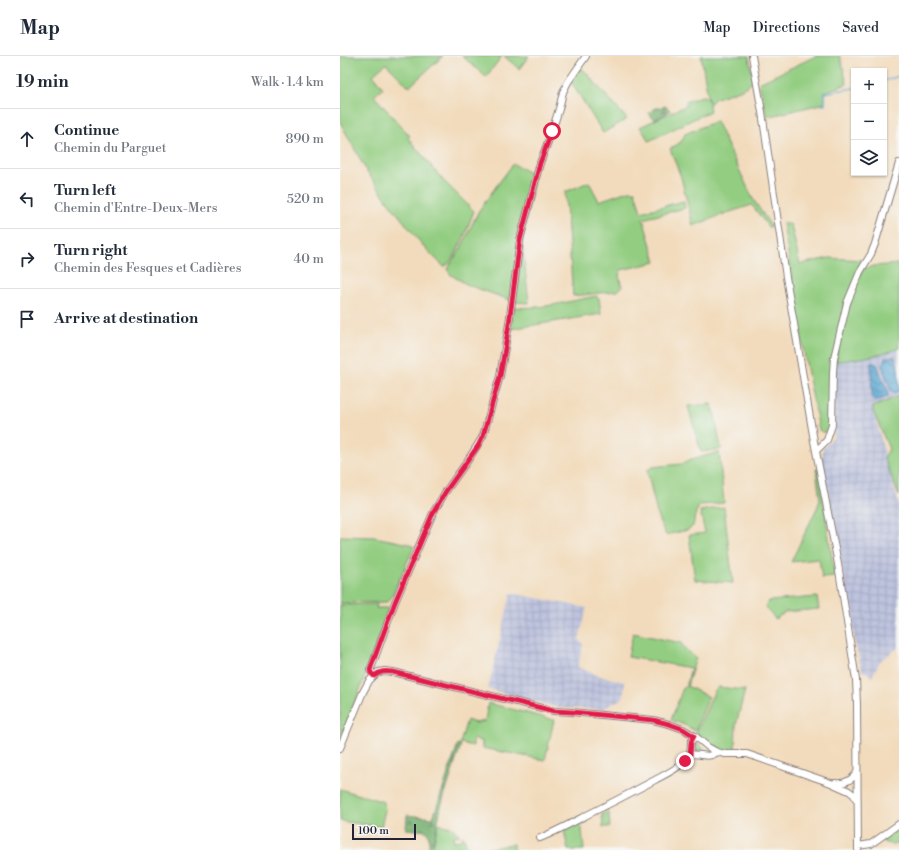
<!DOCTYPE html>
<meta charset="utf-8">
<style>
:root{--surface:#fff;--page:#f2f2f3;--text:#1f2937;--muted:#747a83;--line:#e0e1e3}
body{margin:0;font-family:"Libre Bodoni",serif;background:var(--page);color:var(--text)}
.controls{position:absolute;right:12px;top:12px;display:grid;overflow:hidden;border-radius:0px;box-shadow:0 1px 3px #0004}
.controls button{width:36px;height:36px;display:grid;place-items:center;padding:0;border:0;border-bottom:1px solid var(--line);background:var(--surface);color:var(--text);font:20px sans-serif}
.scale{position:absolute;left:12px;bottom:10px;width:64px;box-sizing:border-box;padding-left:4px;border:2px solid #22223b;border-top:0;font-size:11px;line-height:14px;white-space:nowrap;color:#22223b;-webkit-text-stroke:3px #f6f6f2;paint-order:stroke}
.stop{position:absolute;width:12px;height:12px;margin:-9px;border:3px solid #e11d48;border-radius:50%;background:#fff}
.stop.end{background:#e11d48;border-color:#fff;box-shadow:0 1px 4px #0008}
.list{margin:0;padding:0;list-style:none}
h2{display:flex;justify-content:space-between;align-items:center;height:52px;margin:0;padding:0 16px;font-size:17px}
h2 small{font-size:13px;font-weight:400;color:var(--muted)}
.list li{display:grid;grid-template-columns:26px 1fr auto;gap:12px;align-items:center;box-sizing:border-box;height:60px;padding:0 16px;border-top:1px solid var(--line)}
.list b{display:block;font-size:15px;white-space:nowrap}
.list p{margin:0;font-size:13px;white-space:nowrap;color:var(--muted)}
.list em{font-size:13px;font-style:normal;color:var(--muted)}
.icon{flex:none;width:22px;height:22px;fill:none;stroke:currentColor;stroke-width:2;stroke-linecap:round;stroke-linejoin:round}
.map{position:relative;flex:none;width:559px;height:794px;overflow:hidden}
header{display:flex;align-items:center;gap:24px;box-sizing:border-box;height:56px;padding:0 20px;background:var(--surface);border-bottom:1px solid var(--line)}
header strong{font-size:19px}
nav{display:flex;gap:22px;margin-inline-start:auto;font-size:14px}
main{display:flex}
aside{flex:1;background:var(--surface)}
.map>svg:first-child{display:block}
</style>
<header>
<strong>Map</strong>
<nav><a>Map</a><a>Directions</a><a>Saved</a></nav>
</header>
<main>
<aside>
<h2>19 min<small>Walk · 1.4 km</small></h2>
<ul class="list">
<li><svg class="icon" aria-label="ahead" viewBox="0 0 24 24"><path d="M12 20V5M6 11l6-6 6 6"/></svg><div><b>Continue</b><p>Chemin du Parguet</p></div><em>890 m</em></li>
<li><svg class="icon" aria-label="left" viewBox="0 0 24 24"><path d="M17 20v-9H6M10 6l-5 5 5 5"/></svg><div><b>Turn left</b><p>Chemin d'Entre-Deux-Mers</p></div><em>520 m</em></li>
<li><svg class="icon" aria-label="right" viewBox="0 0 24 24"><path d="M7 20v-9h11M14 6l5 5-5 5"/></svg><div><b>Turn right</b><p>Chemin des Fesques et Cadières</p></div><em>40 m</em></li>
<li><svg class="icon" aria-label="arrive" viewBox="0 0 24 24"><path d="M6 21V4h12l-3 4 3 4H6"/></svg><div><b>Arrive at destination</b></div></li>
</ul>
</aside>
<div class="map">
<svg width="559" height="794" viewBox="0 0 559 794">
<defs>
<pattern id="industrial-grid" width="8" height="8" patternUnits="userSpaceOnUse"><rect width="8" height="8" fill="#bec3de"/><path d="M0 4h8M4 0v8" fill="none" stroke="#a3a7bf"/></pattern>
<pattern id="forest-firs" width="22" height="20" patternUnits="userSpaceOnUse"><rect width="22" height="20" fill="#76b06f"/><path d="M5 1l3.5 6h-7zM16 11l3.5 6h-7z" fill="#608f5c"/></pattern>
<pattern id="water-waves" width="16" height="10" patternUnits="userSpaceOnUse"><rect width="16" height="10" fill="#5aa6d2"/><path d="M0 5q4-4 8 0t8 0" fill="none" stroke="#4a87ac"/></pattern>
</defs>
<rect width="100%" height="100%" fill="#f6f6f2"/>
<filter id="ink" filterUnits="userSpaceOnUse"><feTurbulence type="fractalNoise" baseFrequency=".025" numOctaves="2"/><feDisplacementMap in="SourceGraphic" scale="8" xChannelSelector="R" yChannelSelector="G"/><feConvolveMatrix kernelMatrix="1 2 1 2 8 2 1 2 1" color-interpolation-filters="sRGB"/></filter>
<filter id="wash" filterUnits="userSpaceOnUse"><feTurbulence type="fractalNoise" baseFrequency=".012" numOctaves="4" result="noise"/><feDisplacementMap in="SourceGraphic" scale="16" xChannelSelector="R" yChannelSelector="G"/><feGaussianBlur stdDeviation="0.9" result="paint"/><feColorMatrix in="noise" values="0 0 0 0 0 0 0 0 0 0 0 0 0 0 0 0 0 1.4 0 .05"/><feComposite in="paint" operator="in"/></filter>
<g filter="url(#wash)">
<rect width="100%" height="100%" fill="#f2dbbc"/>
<path fill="url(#industrial-grid)" d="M559,292v47l-26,12 -2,-4 27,99 1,-1v146l-19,14 -8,16 -6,-5 -4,-1 -8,-33 -8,-49 -24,-127 1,-13 11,-13 1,-75h4l17,-3 32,-6z
M171,537l76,15 -8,32 4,4 -5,23 18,8 29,7 -2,16 -20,11 -43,-1 -72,-19z"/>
<path fill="#93cd81" stroke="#5a785e" d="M0,0h103l-34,31 -23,-23 -13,11 10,13 -9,8 36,40 -2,2 34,41 32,32c-6,15 -17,48 -30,56l-20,-20 -35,-44 -22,-31 -27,-50z
M122,0h40l-16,21z
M164,0h25l-10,13z
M361,0h48l4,26 -11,7 -28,10 -5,6 1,6 -61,30 -9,-14 47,-22 -2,-3 17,-6 5,1 2,6z
M476,0h24l7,28 -22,8v11l-58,14 -8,-34z
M241,11l46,52 -24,14 -32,-51z
M376,65l37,78 18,27 -2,2 -17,-23 -28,9 -31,12 -12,-49 -11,-28 11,-7 4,-8z
M173,108l19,10 2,5 -24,121 -42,-15 -17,-10 -4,-6 14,-21 17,-36 14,-20z
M249,126l10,19 29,-10h7l6,21 43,-11 1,7 -42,11 13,43 -35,8 -2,6 3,11 -5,4 -44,5 -8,-104z
M443,166l8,3 9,39 29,-6 34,2 -18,44 -4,16 -12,106 -5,7 -5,-3 -15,-77z
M182,185l7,62 -15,-1z
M559,208v84c-8,5 -55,14 -64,13l13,-56 15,-36 10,-3z
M256,240l3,2 2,16 -91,15 4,-22c26,3 56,-6 82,-11z
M559,340v100l-15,-38 5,-9 -16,-38v-4z
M371,348l3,7 7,38 -20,3 -13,-46z
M379,396l5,51 -24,2 -4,7 -3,14 -5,4 -22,5 -8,-17 -11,-48 6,-3 8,-1 21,-2 9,-4z
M478,411l17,110 -13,1 -3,-19 -28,3 26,-54 3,-8 -4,-31z
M384,451l9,76 -38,-3 -6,-45 16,-2 -5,-22z
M0,480l34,1 36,7 4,3 -23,51 -4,4 -47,1z
M477,541l2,12 -33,3 -11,7 -10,-13 4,-5z
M37,548l-1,4h14l-29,79 -21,52v-134z
M293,577l48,10 6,8 9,7 -9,28 22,11 -14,34 -8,-5 -16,-6 12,-32 4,-2v-4l4,-14 -63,-11z
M378,631l27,3 -9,35 -1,26h-11l-7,-2 -21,-16 19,-43z
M148,647l66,17 -9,40 -63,-12v-7l-9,-2v7l-13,-3 7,-23 8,3 10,-2z
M353,684l17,14 -14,-2 -3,-1z
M0,733l44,13 1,8 -4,17 -41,-6z
M269,757l1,14h-7l-1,-13z
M241,764l3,30h-16l-4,-20z
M98,768l13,3 9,8 -7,1 1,5 8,-1v-4l3,3 2,10h-6v-2h-3l1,3h-25l-1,-4z
M559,773v15h-9l-7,-2v-3z
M173,788l1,6h-34z"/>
<path fill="url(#forest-firs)" stroke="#4c6955" d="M325,50l5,4c-3,4 -11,7 -16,10l-5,-7 4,-4z
M118,688l3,1 -20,61 -8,40 1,4h-5v-14l-3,-5 -20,-2 1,-14 26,3z"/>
<path fill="url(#water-waves)" stroke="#3e6486" d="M554,300c5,7 5,25 5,35l-6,2 -2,-2 -9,-25 3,-8z
M531,307h3l3,2 11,27 -1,5 -11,4 -4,-4z"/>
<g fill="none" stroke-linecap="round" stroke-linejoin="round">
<path stroke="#5aa6d2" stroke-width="1.5" d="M544,25l15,-5
M482,49l3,-1v-11l29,-5"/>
</g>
</g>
<g filter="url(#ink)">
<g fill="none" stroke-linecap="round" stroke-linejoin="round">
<defs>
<path id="minor" d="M412,0l10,56 24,165 28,164 24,123 18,116 1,24 1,146
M476,395l11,-11 5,-15 1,-53 1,-14 13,-55 13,-31 11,-18 4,-10 24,-81
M34,620l-4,-6 2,-4 23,-64 38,-89 13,-22 20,-28 11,-17 6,-10 17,-60 9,-52 11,-84 20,-77 12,-32 7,-22 4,-17 5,-10 18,-26
M355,680l-4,6 -1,13c9,-3 19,5 27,-3
M0,692l23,-56 6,-11 9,-9 7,-1 8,1 161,39 18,1 81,8 16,4 14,5 12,7 13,11 9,5 8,2h22l84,29 18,8 5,4 3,6
M495,727c9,1 18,-3 22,-11
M200,782c22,-9 42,-21 63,-31 18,-9 35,-18 52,-27 13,-7 26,-13 35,-25
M518,790l13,-2 28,-20"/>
</defs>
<use href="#minor" stroke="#8a7e7c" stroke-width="8"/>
<use href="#minor" stroke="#fff" stroke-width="6"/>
</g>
</g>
<g fill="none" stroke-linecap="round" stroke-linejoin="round" filter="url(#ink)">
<path stroke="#e11d48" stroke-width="5" d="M212,75l-12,32 -20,77 -11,84 -6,36 -3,16 -17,60 -5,10 -12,17 -20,28 -13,22 -38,89 -25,68 1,3 3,3c6,-5 11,-5 19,-4l161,39 18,1 81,8 16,4 14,5 11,7 -3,6 -1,13 -5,6"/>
</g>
</svg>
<div class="controls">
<button>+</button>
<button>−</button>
<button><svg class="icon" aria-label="layers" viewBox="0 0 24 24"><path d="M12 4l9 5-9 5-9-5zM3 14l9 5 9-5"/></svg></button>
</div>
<div class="scale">100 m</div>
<div class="stop" style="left:212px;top:75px"></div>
<div class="stop end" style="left:345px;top:705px"></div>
</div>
</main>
